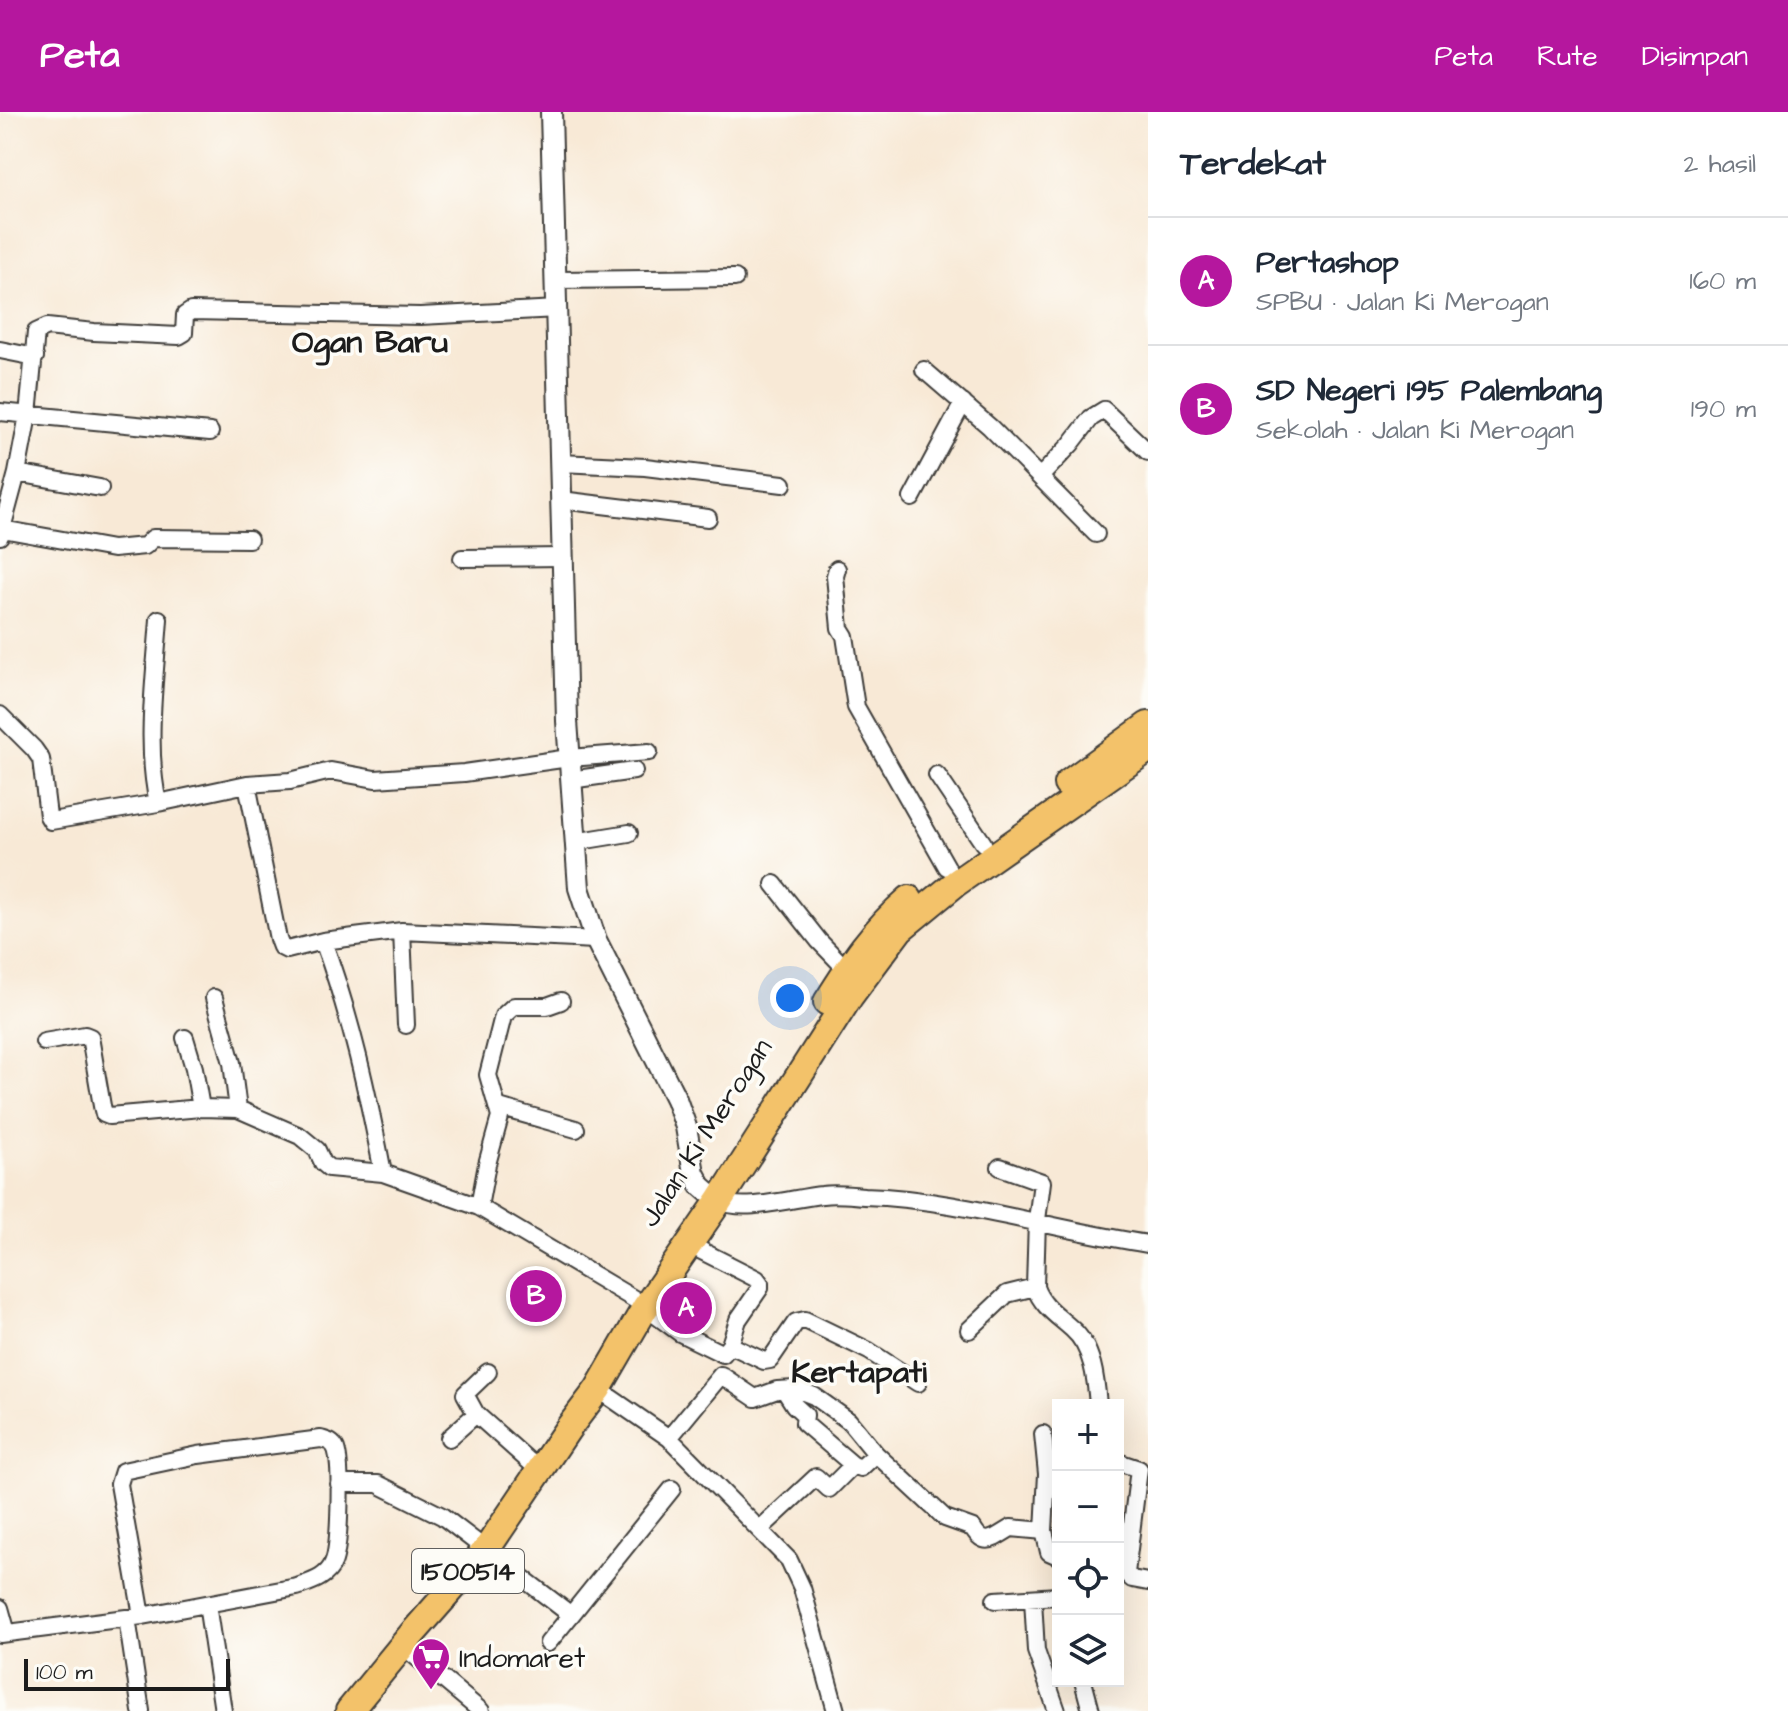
<!DOCTYPE html>
<html lang="id">
<meta charset="utf-8">
<style>
:root{--surface:#fff;--page:#f2f2f3;--text:#1f2937;--muted:#747a83;--line:#e0e1e3;--accent:#b5179e}
body{margin:0;font-family:"Architects Daughter",sans-serif;background:var(--page);color:var(--text)}
.controls{position:absolute;right:24px;bottom:24px;display:grid;overflow:hidden;border-radius:0px;box-shadow:0 8px 32px #0002}
.controls button{width:72px;height:72px;display:grid;place-items:center;padding:0;border:0;border-bottom:2px solid var(--line);background:var(--surface);color:var(--text);font:40px sans-serif}
.scale{position:absolute;left:24px;bottom:20px;width:206px;box-sizing:border-box;padding-left:8px;border:4px solid #1c1c1c;border-top:0;font-size:22px;line-height:28px;white-space:nowrap;color:#1c1c1c;-webkit-text-stroke:6px #fdfcf7;paint-order:stroke}
.you{position:absolute;left:790px;top:886px;width:28px;height:28px;margin:-20px;border:6px solid #fff;border-radius:50%;background:#1a73e8;box-shadow:0 0 0 12px #1a73e833}
.badge{display:grid;place-items:center;width:52px;height:52px;border-radius:50%;background:var(--accent);color:#fff;font-size:26px;font-weight:700}
.pin{position:absolute;translate:-50% -50%;border:4px solid #fff;box-shadow:0 2px 8px #0006}
.list{margin:0;padding:0;list-style:none}
h2{display:flex;justify-content:space-between;align-items:center;height:104px;margin:0;padding:0 32px;font-size:34px}
h2 small{font-size:26px;font-weight:400;color:var(--muted)}
.list li{display:grid;grid-template-columns:52px 1fr auto;gap:24px;align-items:center;box-sizing:border-box;height:128px;padding:0 32px;border-top:2px solid var(--line)}
.list b{display:block;font-size:30px;white-space:nowrap}
.list p{margin:0;font-size:26px;white-space:nowrap;color:var(--muted)}
.list em{font-size:26px;font-style:normal;color:var(--muted)}
.icon{flex:none;width:44px;height:44px;fill:none;stroke:currentColor;stroke-width:2;stroke-linecap:round;stroke-linejoin:round}
.map{position:relative;flex:none;width:1148px;height:1599px;overflow:hidden}
header{display:flex;align-items:center;gap:48px;box-sizing:border-box;height:112px;padding:0 40px;background:var(--accent);color:#fff}
header strong{font-size:38px}
nav{display:flex;gap:44px;margin-inline-start:auto;font-size:28px}
main{display:flex}
aside{flex:1;background:var(--surface)}
.map>svg:first-child{display:block}
</style>
<header>
<strong>Peta</strong>
<nav><a>Peta</a><a>Rute</a><a>Disimpan</a></nav>
</header>
<main>
<div class="map">
<svg width="1148" height="1599" viewBox="0 0 1148 1599">
<rect width="100%" height="100%" fill="#fdfcf7"/>
<filter id="ink" filterUnits="userSpaceOnUse"><feTurbulence type="fractalNoise" baseFrequency=".0125" numOctaves="2"/><feDisplacementMap in="SourceGraphic" scale="16" xChannelSelector="R" yChannelSelector="G"/><feConvolveMatrix kernelMatrix="1 2 1 2 8 2 1 2 1" color-interpolation-filters="sRGB"/></filter>
<filter id="wash" filterUnits="userSpaceOnUse"><feTurbulence type="fractalNoise" baseFrequency=".006" numOctaves="4" result="noise"/><feDisplacementMap in="SourceGraphic" scale="32" xChannelSelector="R" yChannelSelector="G"/><feGaussianBlur stdDeviation="1.8" result="paint"/><feColorMatrix in="noise" values="0 0 0 0 0 0 0 0 0 0 0 0 0 0 0 0 0 1.4 0 .05"/><feComposite in="paint" operator="in"/></filter>
<g filter="url(#wash)">
<rect width="100%" height="100%" fill="#f8e9d6"/>
</g>
<g filter="url(#ink)">
<g fill="none" stroke-linecap="round" stroke-linejoin="round">
<defs>
<path id="minor" d="M557,168l178,-2
M0,238l35,7
M924,258l66,57 106,107
M0,300l210,20
M560,351l85,4 138,17
M17,361l83,15
M1040,365l31,-33 20,-26 13,-8 44,42
M912,386l51,-95
M561,388l147,18
M2,417l111,20 32,-3 8,-8 96,1
M0,424l17,-63 11,-58 8,-83 11,-5 47,5 85,4 5,-3 1,-18 6,-4 229,5 138,-7
M462,446l101,-1
M837,457l-2,7 5,52 5,8 11,71 91,160
M159,507c-4,60 -14,125 -1,184l89,-19 43,-3 41,-10 44,8 89,-6 105,-15 80,-6
M0,603l34,34 7,10 7,57 3,5 107,-18
M937,663l46,68
M570,668l64,-9
M247,672l31,155 3,8 6,3 36,-9 79,-10 194,9
M574,730l55,-9
M774,772l45,57 28,29
M402,819l4,94
M323,829c28,76 45,153 60,232
M214,886l18,65 6,46
M185,926l9,30 7,40
M44,930l41,-7 5,2 12,69 2,8 5,2 92,-8 37,1 62,27 17,14 6,13 6,5 54,5 96,34 155,92 46,34 43,21 7,-9 34,16 6,-1 26,-38 9,-2 64,31 49,32
M499,995l77,22
M1000,1055l42,15 -5,38 -2,67c7,20 23,29 37,42 21,18 24,51 26,76
M719,1089c26,12 73,-3 103,-6 14,-2 28,0 42,1 97,3 189,34 284,48
M479,1095l8,-43 13,-47 -12,-42 15,-59 11,-10h33l14,-5
M688,1132l69,35 3,4v5l-22,32 -8,25
M969,1218l38,-36 28,-7
M488,1260l-23,22 11,20 64,57
M598,1277l71,49 52,-63 34,23 22,-8 19,-1 18,7 35,25 27,33 69,64 28,10c12,21 22,9 38,0l33,3 5,21 9,4
M785,1279l9,14 11,10 -1,8 49,42
M1043,1322l4,40 -3,57
M449,1326l27,-24
M669,1326l120,122 13,28 34,123
M1118,1350l21,7 -13,104 6,6 16,3
M339,1372h39l64,32 129,99 101,-126
M760,1417l56,-52 13,12 24,-24 8,3 15,-14
M1033,1487l3,52 21,60
M995,1488l63,-4
M207,1492l16,107
M0,1496l7,25
M127,1506l14,93
M0,1522l142,-18 155,-29c13,-5 30,-9 36,-24 7,-15 9,-97 3,-114 -3,-7 -8,-8 -15,-10l-123,16 -75,16 -4,13 23,132
M548,1531l23,-28
M402,1533l79,66
M1083,1569l8,30"/>
<path id="tertiary" d="M551,0l16,609 12,167 17,52 80,159 10,28 8,46 7,13 7,6"/>
<path id="trunk" d="M1067,672l81,-59
M827,890c25,-40 46,-72 82,-103
M349,1599l63,-77 74,-84 81,-120 31,-41 47,-81 74,-107 131,-205 50,-67 56,-46 192,-134"/>
</defs>
<use href="#minor" stroke="#3d3b38" stroke-width="20"/>
<use href="#tertiary" stroke="#3d3b38" stroke-width="24"/>
<use href="#trunk" stroke="#3d3b38" stroke-width="30"/>
<use href="#minor" stroke="#fff" stroke-width="16"/>
<use href="#tertiary" stroke="#fff" stroke-width="20"/>
<use href="#trunk" stroke="#f3c26a" stroke-width="26"/>
</g>
</g>
<defs>
<symbol id="supermarket-pin" viewBox="-11 -11 22 30"><path d="M0 17L-7.5 6A9.5 9.5 0 1 1 7.5 6Z" fill="#b5179e" stroke="#fdfcf7"/><path d="M-6-5.5h2.5l.6 2H6L4.5 2H-2.5L-4.4-4H-6ZM-1.5 3.2a1.3 1.3 0 1 0 .1 0ZM3 3.2a1.3 1.3 0 1 0 .1 0Z" fill="#fff"/></symbol>
</defs>
<g fill-rule="evenodd">
<use href="#supermarket-pin" x="409" y="1523" width="44" height="60"/>
</g>
<g text-anchor="middle" stroke-width="7" stroke-linejoin="round" paint-order="stroke">
<rect fill="#fdfcf7" stroke="#605f5e" stroke-width="2" x="412" y="1437" width="112" height="44" rx="6"/>
<g font-size="26" font-weight="bold" fill="#1c1c1c">
<text x="468" y="1468">1500514</text>
</g>
<g font-size="28" fill="#1c1c1c" stroke="#fdfcf7">
<text transform="translate(705 1020) rotate(-57)" y="10">Jalan Ki Merogan</text>
</g>
<g font-size="28" fill="#1c1c1c" stroke="#fdfcf7" text-anchor="start">
<text x="459" y="1555">Indomaret</text>
</g>
<g font-size="32" font-weight="bold" fill="#1c1c1c" stroke="#fdfcf7">
<text x="370" y="240">Ogan Baru</text>
<text x="859" y="1270">Kertapati</text>
</g>
</g>
</svg>
<div class="controls">
<button>+</button>
<button>−</button>
<button><svg class="icon" aria-label="locate" viewBox="0 0 24 24"><circle cx="12" cy="12" r="6"/><path d="M12 2v4M12 18v4M2 12h4M18 12h4"/></svg></button>
<button><svg class="icon" aria-label="layers" viewBox="0 0 24 24"><path d="M12 4l9 5-9 5-9-5zM3 14l9 5 9-5"/></svg></button>
</div>
<div class="scale">100 m</div>
<div class="you"></div>
<div class="pin badge" style="left:686px;top:1196px">A</div>
<div class="pin badge" style="left:536px;top:1184px">B</div>
</div>
<aside>
<h2>Terdekat<small>2 hasil</small></h2>
<ul class="list">
<li><span class="badge">A</span><div><b>Pertashop</b><p>SPBU · Jalan Ki Merogan</p></div><em>160 m</em></li>
<li><span class="badge">B</span><div><b>SD Negeri 195 Palembang</b><p>Sekolah · Jalan Ki Merogan</p></div><em>190 m</em></li>
</ul>
</aside>
</main>
